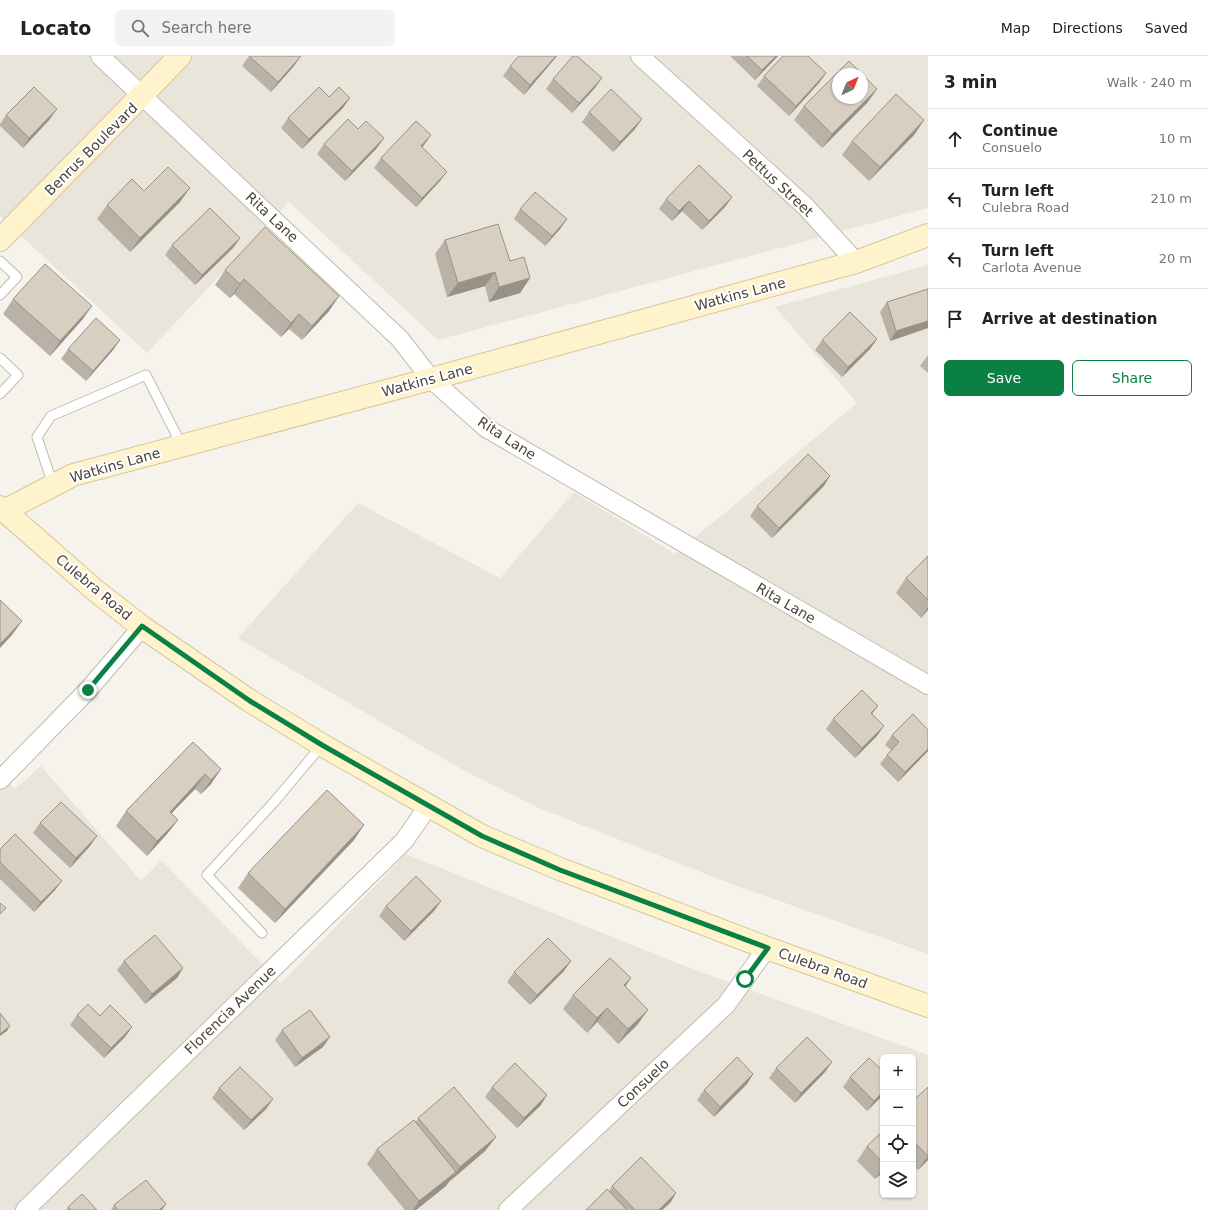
<!DOCTYPE html>
<meta charset="utf-8">
<style>
:root{--surface:#fff;--page:#f2f2f2;--text:#222;--muted:#767676;--line:#e0e0e0;--accent:#0b8043}
body{margin:0;font-family:"DejaVu Sans",sans-serif;background:var(--page);color:var(--text)}
.controls{position:absolute;right:12px;bottom:12px;display:grid;overflow:hidden;border-radius:6px;box-shadow:0 1px 3px #0004}
.controls button{width:36px;height:36px;display:grid;place-items:center;padding:0;border:0;border-bottom:1px solid var(--line);background:var(--surface);color:var(--text);font:20px sans-serif}
.compass{position:absolute;left:832px;top:12px;width:36px;height:36px;border-radius:50%;background:var(--surface);box-shadow:0 1px 3px #0004;rotate:43deg}
.stop{position:absolute;width:12px;height:12px;margin:-9px;border:3px solid #0b8043;border-radius:50%;background:#fff}
.stop.end{background:#0b8043;border-color:#fff;box-shadow:0 1px 4px #0008}
.list{margin:0;padding:0;list-style:none}
h2{display:flex;justify-content:space-between;align-items:center;height:52px;margin:0;padding:0 16px;font-size:17px}
h2 small{font-size:13px;font-weight:400;color:var(--muted)}
.list li{display:grid;grid-template-columns:26px 1fr auto;gap:12px;align-items:center;box-sizing:border-box;height:60px;padding:0 16px;border-top:1px solid var(--line)}
.list b{display:block;font-size:15px;white-space:nowrap}
.list p{margin:0;font-size:13px;white-space:nowrap;color:var(--muted)}
.list em{font-size:13px;font-style:normal;color:var(--muted)}
.actions{display:flex;gap:8px;padding:12px 16px}
.actions a{flex:1;padding:9px 0;border:1px solid var(--accent);border-radius:6px;text-align:center;font-size:14px;color:var(--accent)}
.actions .main{background:var(--accent);color:#fff}
.icon{flex:none;width:22px;height:22px;fill:none;stroke:currentColor;stroke-width:2;stroke-linecap:round;stroke-linejoin:round}
.map{position:relative;flex:none;width:928px;height:1154px;overflow:hidden}
header{display:flex;align-items:center;gap:24px;box-sizing:border-box;height:56px;padding:0 20px;background:var(--surface);border-bottom:1px solid var(--line)}
header strong{font-size:19px}
nav{display:flex;gap:22px;margin-inline-start:auto;font-size:14px}
.search{width:280px;height:36px;background:var(--page);display:flex;align-items:center;gap:10px;box-sizing:border-box;padding:0 14px;border-radius:6px;color:var(--muted);font-size:15px}
main{display:flex}
aside{flex:1;background:var(--surface)}
.map>svg:first-child{display:block}
</style>
<header>
<strong>Locato</strong>
<div class="search"><svg class="icon" aria-label="search" viewBox="0 0 24 24"><circle cx="10" cy="10" r="6"/><path d="M15 15l6 6"/></svg>Search here</div>
<nav><a>Map</a><a>Directions</a><a>Saved</a></nav>
</header>
<main>
<div class="map">
<svg width="928" height="1154" viewBox="0 0 928 1154">
<rect width="100%" height="100%" fill="#f6f3ec"/>
<path fill="#eae5da" fill-rule="evenodd" d="M0,0h928v152l-490,132 -149,-138 -142,151 -147,-137zM838,18h24v24h-24z
M928,209v689l-202,-72 -187,-74 -76,-38 -225,-132 120,-135 142,75 74,-86 101,62 182,-151 -82,-96z
M41,710l100,115 20,-21 120,123 125,-129 271,109 251,92v155h-928v-437l15,16zM883,1001h30v138h-30z"/>
<g fill="none" stroke-linecap="round" stroke-linejoin="round">
<defs>
<path id="lane" d="M0,205l17,16 -17,18
M0,302l18,17 -18,19
M53,429l-16,-48 14,-21 95,-41 36,71
M262,877l-55,-58 68,-74 47,-56"/>
<path id="street" d="M100,0l300,283 31,40 55,49 442,257
M640,0l165,150 51,56
M0,724l88,-90 54,-63
M25,1154l379,-369 25,-36
M508,1154l218,-205 41,-57"/>
<path id="secondary" d="M0,184l180,-184
M0,451l96,84 46,36 108,74 72,44 160,91 78,33 207,79 161,58
M4,455l69,-36 358,-96 425,-117 72,-27"/>
</defs>
<use href="#lane" stroke="#c2bbae" stroke-width="11"/>
<use href="#street" stroke="#c2bbae" stroke-width="20"/>
<use href="#secondary" stroke="#d6c79b" stroke-width="24"/>
<use href="#lane" stroke="#fff" stroke-width="9"/>
<use href="#street" stroke="#fff" stroke-width="18"/>
<use href="#secondary" stroke="#fff3cd" stroke-width="22"/>
</g>
<path fill="#bab2a6" d="M249,0l45,10 -23,26 -29,-26z
M557,0l-33,39 -21,-19 7,-10z
M730,0h48l-23,24z
M826,17l-7,10 -30,33 -32,-30 7,-10z
M553,23l42,9 -23,25 -26,-24z
M877,33l-10,14 -45,45 -28,-28 10,-14z
M329,41l14,11 -41,41 -21,-21 7,-10z
M589,56l46,17 -22,23 -31,-30z
M6,59l44,4 -27,29 -23,-22v-2z
M924,64l-10,15 -45,46 -27,-26 10,-14z
M431,79l-9,13 18,33 -24,26 -42,-39 7,-10z
M324,88l53,4 -32,33 -28,-27z
M144,135l36,11 -50,50 -33,-33 10,-14z
M732,141l-7,10 -23,23 -20,-19 -10,10 -13,-12 7,-10z
M520,153l47,10 -7,10 -15,17 -31,-27z
M240,182l-7,10 -38,37 -30,-30 7,-10z
M445,184l65,21 20,17 -10,15 -31,9 -4,-16 -38,11 -12,-43z
M225,214l114,26 -10,15 -27,29 -13,-11 -8,8 -47,-43 -4,4 -15,-13z
M928,233v39l-38,13 -10,-29 7,-10z
M13,243l79,7 -10,14 -32,36 -47,-42z
M877,283l-7,10 -28,28 -27,-27 7,-10z
M120,284l-7,10 -27,31 -25,-22 7,-10z
M928,299v18l-8,-7z
M824,430l-52,52 -22,-22 7,-10z
M928,500v54l-7,8 -25,-25 10,-15z
M878,650l-6,8 5,22 -22,22 -29,-29 7,-10z
M892,679l36,16 -30,31 -18,-18 7,-9 4,-5 -6,-5z
M193,686l28,27 -10,15 -10,10 -6,-5 -24,25 7,6 -11,14 -20,22 -31,-30 10,-15z
M40,767l50,23 -20,22 -37,-35z
M354,784l-79,83 -37,-35 10,-15z
M0,793l55,41 -21,22 -34,-33z
M441,845l-7,10 -30,30 -25,-25 7,-10z
M124,905l59,7 -6,10 -32,26 -28,-34z
M564,915l-34,34 -23,-23 7,-10z
M631,922l-6,8 13,38 -20,20 -21,-22 -10,11 -24,-24 10,-14z
M77,959l23,1 32,11 -7,10 -21,21 -34,-33z
M282,974l41,17 -28,20 -20,-27z
M832,1006l-7,10 -30,31 -26,-25 7,-10z
M883,1015v24l-16,16 -24,-24 7,-10z
M753,1018l-6,10 -33,33 -17,-17 7,-10z
M492,1031l49,18 -24,23 -32,-31z
M928,1031v73l-10,10 -5,-4v-65z
M219,1032l54,11 -7,10 -22,21 -32,-32z
M418,1062l78,19 -11,14 -35,30h-1l-3,5 -30,24h-11l-38,-46 10,-15 39,-27z
M883,1075v41l-8,7 -18,-18 10,-15z
M612,1130l64,7 -6,10 -8,7h-76l23,-19z
M114,1149l48,5h-51z
M68,1151l29,3h-31z"/>
<path fill="#979187" d="M301,0l-7,10 -23,26 7,-10z
M556,0h1l-33,39 6,-10z
M776,0h2l-23,24 7,-10z
M826,17l-7,10 -30,33 7,-10z
M602,22l-7,10 -23,25 7,-10z
M877,33l-10,14 -45,45 10,-14z
M350,42l-7,10 -41,41 7,-10z
M57,53l-7,10 -27,29 6,-10z
M642,63l-7,10 -22,23 7,-10z
M924,64l-10,15 -45,46 11,-14z
M431,79l-7,10 -10,11 7,-10z
M384,82l-7,10 -32,33 7,-10z
M447,116l-7,9 -24,26 6,-9z
M190,132l-10,14 -50,50 10,-14z
M732,141l-7,10 -23,23 7,-9z
M689,145l-7,10 -10,10 7,-10z
M567,163l-7,10 -15,17 7,-10z
M240,182l-7,10 -38,37 7,-10z
M495,216l-10,14 -38,11 11,-14z
M530,222l-10,15 -31,9 10,-15z
M244,223l-10,15 -4,4 10,-14z
M339,240l-10,15 -27,29 10,-14z
M92,250l-10,14 -32,36 10,-15z
M299,258l-10,15 -8,8 10,-14z
M928,265v7l-38,13 6,-10z
M877,283l-7,10 -28,28 6,-10z
M120,284l-7,10 -27,31 7,-10z
M830,420l-6,10 -52,52 7,-10z
M928,551v3l-7,8z
M22,565l-10,14 -12,13v-4z
M878,650l-7,9v-2z
M884,670l-7,10 -22,22 7,-10z
M928,693v2l-30,31 7,-10z
M221,713l-10,15 -10,10 10,-14z
M205,718l-10,15 -36,37 11,-14z
M178,764l-11,14 -20,22 10,-15z
M364,769l-10,15 -79,83 10,-14z
M97,780l-7,10 -20,22 6,-10z
M62,825l-7,9 -21,22 7,-10z
M441,845l-7,10 -30,30 7,-10z
M571,905l-7,10 -34,34 7,-10z
M183,912l-6,10 -32,26 7,-10z
M631,922l-10,15 3,-8z
M607,952l-10,14 -10,11 10,-15z
M648,954l-10,14 -20,20 10,-15z
M10,970l-3,5 -7,5v-2z
M132,971l-7,10 -21,21 7,-10z
M330,981l-7,10 -28,20 7,-9z
M832,1006l-7,10 -30,31 6,-10z
M753,1018l-6,10 -33,33 6,-10z
M883,1036v3l-16,16 7,-10z
M547,1039l-6,10 -24,23 7,-10z
M273,1043l-7,10 -22,21 7,-10z
M496,1081l-11,14 -35,30 10,-14z
M928,1100v4l-10,10z
M883,1112v4l-8,7z
M456,1116l-10,14 -30,24h-3l6,-9z
M676,1137l-6,10 -8,7h-3z
M166,1148l-4,6h-3z"/>
<path fill="#d8cfc1" stroke="#979187" d="M249,0h52l-23,26z
M519,0h37l-26,29 -20,-19z
M573,0h4l25,22 -23,25 -26,-24z
M747,0h29l-14,14z
M783,0h25l18,17 -30,33 -32,-30z
M849,5l13,13h-24v24h24v-24l15,15 -45,45 -28,-28z
M34,31l23,22 -28,29 -23,-23z
M319,31l10,10 10,-10 11,11 -41,41 -21,-21z
M611,33l31,30 -22,23 -31,-30z
M896,38l28,26 -44,47 -28,-26z
M348,63l10,10 8,-8 18,17 -32,33 -28,-27z
M416,65l15,14 -10,11 26,26 -25,26 -41,-40z
M699,109l33,32 -23,24 -20,-20 -10,10 -13,-12z
M168,111l22,21 -50,50 -33,-33 25,-26 12,12z
M535,136l32,27 -15,17 -32,-27z
M210,152l30,30 -38,37 -30,-30z
M498,168l12,37 14,-4 6,21 -31,9 -4,-15 -37,11 -13,-43z
M265,171l74,69 -27,30 -13,-12 -8,9 -47,-44 -4,5 -15,-14z
M45,208l47,42 -32,35 -47,-42z
M928,233v32l-32,10 -9,-29z
M850,256l27,27 -29,28 -26,-27z
M96,262l24,22 -27,31 -25,-22z
M808,398l22,22 -51,52 -22,-22z
M928,500v44l-22,-22z
M0,544l22,21 -22,23z
M862,634l16,16 -7,7 13,13 -22,22 -29,-29z
M913,658l15,16v19l-23,23 -18,-17 12,-13 -7,-7z
M193,686l28,27 -10,11 -6,-6 -35,38 8,8 -21,21 -31,-30z
M327,734l37,35 -79,84 -37,-36z
M61,746l36,34 -21,22 -36,-35z
M15,778l47,47 -21,21 -41,-40v-13z
M416,820l25,25 -30,30 -25,-25z
M0,847l6,5 -6,6z
M155,879l28,33 -31,26 -28,-33z
M548,882l23,23 -34,34 -23,-23z
M610,902l21,20 -7,7 24,25 -20,19 -21,-21 -10,10 -24,-23z
M88,948l12,12 10,-11 22,22 -21,21 -34,-33z
M310,954l20,27 -28,21 -20,-28z
M0,957l10,13 -10,8z
M807,981l25,25 -31,31 -25,-25z
M737,1001l16,17 -33,33 -16,-17z
M869,1002l14,13v21l-9,9 -24,-24z
M515,1007l32,32 -23,23 -32,-31z
M240,1011l33,32 -22,21 -32,-32z
M454,1031l42,50 -36,30 -42,-49z
M928,1031v69l-15,-15v-40z
M414,1064l42,52 -37,29 -42,-52z
M883,1075v32l-16,-17z
M641,1101l35,36 -17,17h-24l-23,-24z
M146,1124l20,24 -7,6h-41l-4,-5z
M607,1133l20,21h-41z
M82,1138l15,16h-26l-3,-3z"/>
<g fill="none" stroke-linecap="round" stroke-linejoin="round">
<path stroke="#0b8043" stroke-width="5" d="M88,634l54,-64 108,75 72,44 160,91 78,34 208,78 -23,31"/>
</g>
<g text-anchor="middle" stroke-width="4" stroke-linejoin="round" paint-order="stroke">
<g font-size="14" fill="#4b4439" stroke="#fff">
<text transform="translate(91 93) rotate(-45)" y="5">Benrus Boulevard</text>
<text transform="translate(778 127) rotate(43)" y="5">Pettus Street</text>
<text transform="translate(272 161) rotate(43)" y="5">Rita Lane</text>
<text transform="translate(740 238) rotate(-15)" y="5">Watkins Lane</text>
<text transform="translate(427 324) rotate(-15)" y="5">Watkins Lane</text>
<text transform="translate(507 382) rotate(33)" y="5">Rita Lane</text>
<text transform="translate(115 409) rotate(-16)" y="5">Watkins Lane</text>
<text transform="translate(94 531) rotate(40)" y="5">Culebra Road</text>
<text transform="translate(786 547) rotate(30)" y="5">Rita Lane</text>
<text transform="translate(823 912) rotate(20)" y="5">Culebra Road</text>
<text transform="translate(230 954) rotate(-44)" y="5">Florencia Avenue</text>
<text transform="translate(643 1027) rotate(-43)" y="5">Consuelo</text>
</g>
</g>
</svg>
<div class="controls">
<button>+</button>
<button>−</button>
<button><svg class="icon" aria-label="locate" viewBox="0 0 24 24"><circle cx="12" cy="12" r="6"/><path d="M12 2v4M12 18v4M2 12h4M18 12h4"/></svg></button>
<button><svg class="icon" aria-label="layers" viewBox="0 0 24 24"><path d="M12 4l9 5-9 5-9-5zM3 14l9 5 9-5"/></svg></button>
</div>
<svg class="compass" viewBox="-18 -18 36 36"><path d="M0-13l5 13h-10z" fill="#e53935"/><path d="M0 13l5-13h-10z" fill="#767676"/></svg>
<div class="stop" style="left:745px;top:923px"></div>
<div class="stop end" style="left:88px;top:634px"></div>
</div>
<aside>
<h2>3 min<small>Walk · 240 m</small></h2>
<ul class="list">
<li><svg class="icon" aria-label="ahead" viewBox="0 0 24 24"><path d="M12 20V5M6 11l6-6 6 6"/></svg><div><b>Continue</b><p>Consuelo</p></div><em>10 m</em></li>
<li><svg class="icon" aria-label="left" viewBox="0 0 24 24"><path d="M17 20v-9H6M10 6l-5 5 5 5"/></svg><div><b>Turn left</b><p>Culebra Road</p></div><em>210 m</em></li>
<li><svg class="icon" aria-label="left" viewBox="0 0 24 24"><path d="M17 20v-9H6M10 6l-5 5 5 5"/></svg><div><b>Turn left</b><p>Carlota Avenue</p></div><em>20 m</em></li>
<li><svg class="icon" aria-label="arrive" viewBox="0 0 24 24"><path d="M6 21V4h12l-3 4 3 4H6"/></svg><div><b>Arrive at destination</b></div></li>
</ul>
<div class="actions"><a class="main">Save</a><a>Share</a></div>
</aside>
</main>
